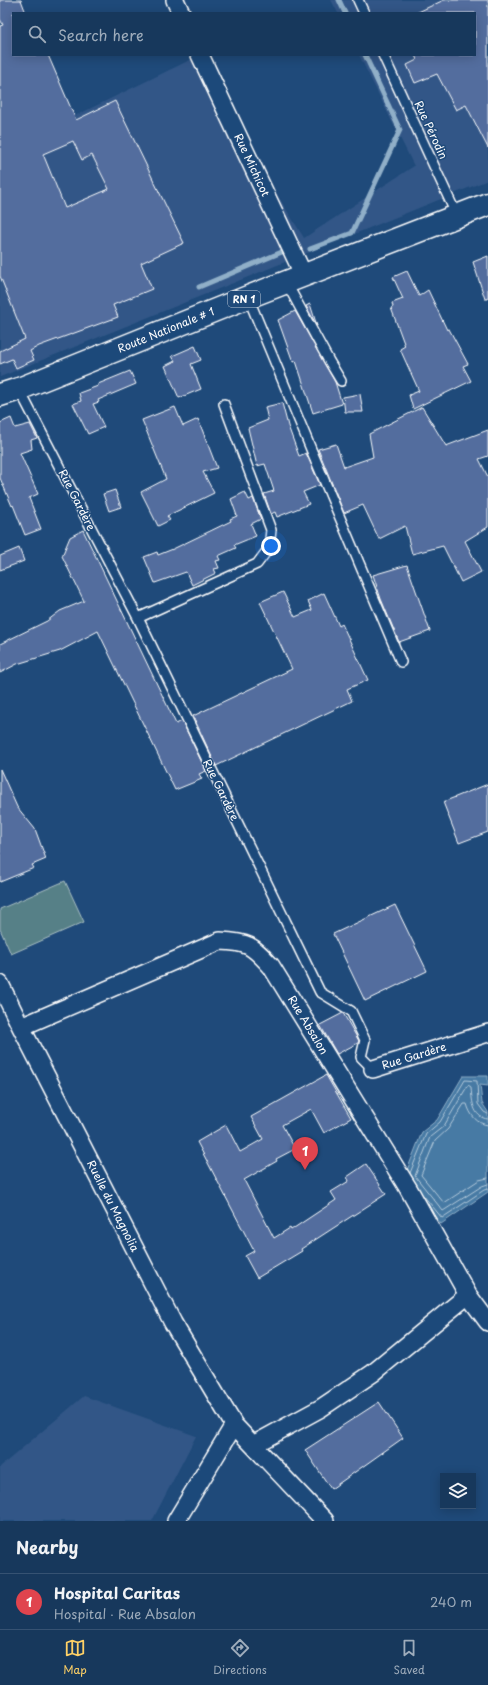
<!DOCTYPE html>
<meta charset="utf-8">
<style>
:root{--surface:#17385c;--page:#244365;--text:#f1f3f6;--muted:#9eacbb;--line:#365272;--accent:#ffd166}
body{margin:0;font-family:"Playpen Sans",sans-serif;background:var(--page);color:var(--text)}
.controls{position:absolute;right:12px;bottom:12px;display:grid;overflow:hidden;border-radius:0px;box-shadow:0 2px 10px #0003}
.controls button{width:36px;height:36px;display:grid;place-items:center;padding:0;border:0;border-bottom:1px solid var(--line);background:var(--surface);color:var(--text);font:20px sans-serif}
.you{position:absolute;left:271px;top:546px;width:14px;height:14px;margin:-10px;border:3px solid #fff;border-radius:50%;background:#1a73e8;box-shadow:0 0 0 6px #1a73e833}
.badge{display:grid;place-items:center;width:26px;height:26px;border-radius:50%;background:var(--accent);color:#fff;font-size:13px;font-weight:700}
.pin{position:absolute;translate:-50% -33px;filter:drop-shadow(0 1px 2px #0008)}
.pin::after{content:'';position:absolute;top:21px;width:14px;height:12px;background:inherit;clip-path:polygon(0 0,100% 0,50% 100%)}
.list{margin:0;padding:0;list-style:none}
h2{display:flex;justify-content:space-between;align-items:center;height:52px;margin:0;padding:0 16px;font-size:17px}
h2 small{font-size:13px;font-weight:400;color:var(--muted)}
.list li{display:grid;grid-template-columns:26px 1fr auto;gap:12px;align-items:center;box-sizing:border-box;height:56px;padding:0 16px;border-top:1px solid var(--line)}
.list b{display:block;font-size:15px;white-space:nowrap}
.list p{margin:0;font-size:13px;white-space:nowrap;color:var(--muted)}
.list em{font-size:13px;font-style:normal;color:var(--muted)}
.icon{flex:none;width:22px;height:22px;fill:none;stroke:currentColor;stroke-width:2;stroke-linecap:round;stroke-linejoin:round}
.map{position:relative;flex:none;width:488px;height:1521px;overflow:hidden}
.search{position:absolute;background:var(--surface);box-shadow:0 2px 10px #0003;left:12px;right:12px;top:12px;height:44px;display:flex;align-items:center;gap:10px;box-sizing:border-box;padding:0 14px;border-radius:0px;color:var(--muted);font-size:15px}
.sheet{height:108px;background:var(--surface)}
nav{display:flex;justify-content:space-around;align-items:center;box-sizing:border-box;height:56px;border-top:1px solid var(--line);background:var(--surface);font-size:11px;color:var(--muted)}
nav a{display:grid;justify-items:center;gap:2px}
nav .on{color:var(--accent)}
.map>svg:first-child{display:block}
</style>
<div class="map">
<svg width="488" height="1521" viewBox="0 0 488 1521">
<rect width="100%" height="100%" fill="#1f4a7a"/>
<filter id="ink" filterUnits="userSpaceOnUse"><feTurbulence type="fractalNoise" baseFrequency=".025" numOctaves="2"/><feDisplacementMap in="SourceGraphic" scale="8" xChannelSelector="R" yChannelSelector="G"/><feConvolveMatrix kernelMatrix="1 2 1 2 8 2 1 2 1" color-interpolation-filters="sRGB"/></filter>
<g filter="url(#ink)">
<path fill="#325787" d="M331,0h157v180l-488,197v-343l42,98 150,-73 112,179 110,-72 -55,-111h116v-42h-137z
M84,1396l112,40 -44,85h-152v-54z"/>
<path fill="#578087" stroke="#abc0c3" d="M65,881l19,41 -73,32 -11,-25v-20z"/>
<path fill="#467aa4" stroke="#90afc8" d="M463,1076h25v10l-8,-1 2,18 6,9v80l-47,32 -37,-46 18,-46 15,-12z"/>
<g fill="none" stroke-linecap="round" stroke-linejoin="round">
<path stroke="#b5cadb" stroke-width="1" d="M488,1119c-16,-1 -16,-21 -17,-32l-3,-2 -24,41 -14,11 -15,39 28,35 39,-25 6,-2
M488,1125c-11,-1 -18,-10 -21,-21h-3l-16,25 -13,12 -14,34 23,28 35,-23 9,-2
M410,1173l16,-39 14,-12 25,-42 12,1 1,23 6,8 4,2
M423,1195l19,23 42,-28 4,-1"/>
<path stroke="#90afc8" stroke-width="5" d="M339,0l6,13
M310,249l42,-16 48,-103 -35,-75
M199,287l90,-38"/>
</g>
<path fill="#526d9e" stroke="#fff" fill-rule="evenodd" d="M0,0h21l5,13h-13v42h35l28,65 39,-19 69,142 -43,20 11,26 -39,16 5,12 -79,29 -9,5 4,9 -18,8 -4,-9 -12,5v-13l25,-12 -25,-63v-250l3,-1 -3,-6zM73,141l9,19 10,-5 17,34 -44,19 -22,-54z
M444,0h44v148l-22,-43 -10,5 -19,-36 -22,9 -8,-18 10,-5 -2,-5h60v-42h-59z
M488,256v43h-3l-12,-37z
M407,271l12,25 9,-6 19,40 2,-1 19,35 -5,2 8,15 -58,28 -4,-14 10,-4 -19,-42 5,-3 -14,-38 2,-1 -1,-4 11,-4 -10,-22z
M310,304l7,22 -11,-20z
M295,311l40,71 7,22 -29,9 -17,-52 -3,1 -15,-42z
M195,346l6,14 -10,4 10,25 -22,9 -14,-32 10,-5 -3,-5z
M130,371l6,13 -38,16 1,2 -6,2 11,23 -16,7 -15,-30 8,-3 -2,-8 19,-7v-2z
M360,394l3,18h-18l-2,-15z
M282,403l6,23 11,30 7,-3 14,32 -17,7 6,12 -32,13 -2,-5 -4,2 -7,-20 10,-3 -9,-27 -8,2 -9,-38 20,-8 -3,-13z
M175,407l8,19 15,-7 19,49 -14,4 11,21 -47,23 3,4 -12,6 -17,-34 25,-13 -24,-59z
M422,407l24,39 42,-16v26l-9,3 9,18v50l-23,14 16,31 -20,10 -18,-36 -31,8 -7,-28 -26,13 -16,-34 -19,8 -26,-64 18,-5 8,23 29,-10 -4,-23z
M11,418l4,10 15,-4 7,14 -6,2 1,9 -12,4 18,41 -9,4 12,31 -16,6 -12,-30 -1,1 -12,-28v-55z
M115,490l6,17 -12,4 -6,-17z
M245,492l4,8 4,-2 8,21 -10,5 5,12 -22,9 2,3 -18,8 2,4 -4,1 3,7 -5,1 2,4 -24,12 -6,-13 -31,11 -11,-26 13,-5 1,3 15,-6 58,-28 -1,-2 7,-3 -6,-17z
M83,530l93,194 6,-3 24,50 -7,3 3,5 -27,11 -77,-159 -38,20 -43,13 -17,9v-29l47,-23 13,-10 24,-10 -22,-45 8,-19z
M19,548l5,13 -24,9v-14z
M407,565l23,66 -31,11 -18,-43 -8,-24z
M283,592l12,25 17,-7 -4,-9 16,-8 15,33 3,-2 26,56 -21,9 5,12 -136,65 -23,-50 99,-47 -32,-67z
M0,769l17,38 18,22 11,30 -14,6 2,3 -34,14z
M488,784v48l-29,11 -16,-41z
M395,905l32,66 -62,30 -32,-67z
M343,1013l16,28 -1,2 -21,11 -17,-29z
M326,1075l25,43 -27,15 -13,-24 -29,16 13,24 -19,10 1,2 -33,19 30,58 16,-10 1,2 45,-30 -5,-8 18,-11 -2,-4 19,-13 20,30 -85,55 1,2 -45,27 -12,-22 9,-5 -57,-109 29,-17 14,27 23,-13 -12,-22z
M379,1402l24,36 -72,51 -26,-39z"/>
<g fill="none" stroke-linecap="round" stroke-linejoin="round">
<defs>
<path id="service" d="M358,0l6,13
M383,55l74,161
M286,282l43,79 12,20
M248,297l65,157 88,208
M19,389l119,229 182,374 31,19 14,29 -4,17 12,12
M138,618l119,-54 12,-16 2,-18 -47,-126"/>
<path id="minor" d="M175,0l6,13
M200,55l104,221
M0,984l21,43 152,296 61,102 91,96
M21,1027l199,-86c28,1 32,4 51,25l137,222 60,107 20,27
M373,1069l115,-36
M253,1445l68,-37 52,-35 95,-78
M176,1521l58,-96"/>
<path id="primary" d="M0,395l19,-6 229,-92 240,-93"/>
</defs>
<use href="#service" stroke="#fff" stroke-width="12"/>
<use href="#minor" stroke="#fff" stroke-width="20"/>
<use href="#primary" stroke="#fff" stroke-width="25"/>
<use href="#service" stroke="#1f4a7a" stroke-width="9"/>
<use href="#minor" stroke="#1f4a7a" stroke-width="17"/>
<use href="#primary" stroke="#1f4a7a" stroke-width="22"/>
</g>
</g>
<g text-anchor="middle" stroke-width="3" stroke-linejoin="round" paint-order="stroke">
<rect fill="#1f4a7a" stroke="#bcc9d7" stroke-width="1" x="228" y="291" width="32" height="16" rx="3"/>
<g font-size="10" font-weight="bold" fill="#fff">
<text x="244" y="303">RN 1</text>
</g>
<g font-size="11" fill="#fff" stroke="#1f4a7a">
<text transform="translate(431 130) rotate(65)" y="4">Rue Pérodin</text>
<text transform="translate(252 165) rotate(65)" y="4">Rue Michicot</text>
<text transform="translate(166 330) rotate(-22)" y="4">Route Nationale # 1</text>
<text transform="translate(77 500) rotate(63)" y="4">Rue Gardère</text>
<text transform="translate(221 790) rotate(64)" y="4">Rue Gardère</text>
<text transform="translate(308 1025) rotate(59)" y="4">Rue Absalon</text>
<text transform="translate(414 1056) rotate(-17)" y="4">Rue Gardère</text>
<text transform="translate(113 1206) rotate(63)" y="4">Ruelle du Magnolia</text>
</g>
</g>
</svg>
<div class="controls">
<button><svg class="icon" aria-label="layers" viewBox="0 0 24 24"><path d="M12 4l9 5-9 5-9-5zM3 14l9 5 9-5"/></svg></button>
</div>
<div class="you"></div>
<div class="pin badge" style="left:305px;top:1170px;background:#e0444e">1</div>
<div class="search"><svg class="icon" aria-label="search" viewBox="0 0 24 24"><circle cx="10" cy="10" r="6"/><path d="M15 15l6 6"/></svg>Search here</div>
</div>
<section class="sheet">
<h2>Nearby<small></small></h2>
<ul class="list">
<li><span class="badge" style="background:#e0444e">1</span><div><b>Hospital Caritas</b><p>Hospital · Rue Absalon</p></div><em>240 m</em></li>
</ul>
</section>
<nav>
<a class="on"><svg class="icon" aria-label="map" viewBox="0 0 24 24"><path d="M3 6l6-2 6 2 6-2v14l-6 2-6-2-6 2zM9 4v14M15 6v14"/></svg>Map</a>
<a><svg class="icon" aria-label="directions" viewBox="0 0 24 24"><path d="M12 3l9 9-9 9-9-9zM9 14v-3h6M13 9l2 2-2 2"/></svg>Directions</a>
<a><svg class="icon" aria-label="saved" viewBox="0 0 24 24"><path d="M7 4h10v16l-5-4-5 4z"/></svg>Saved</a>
</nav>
